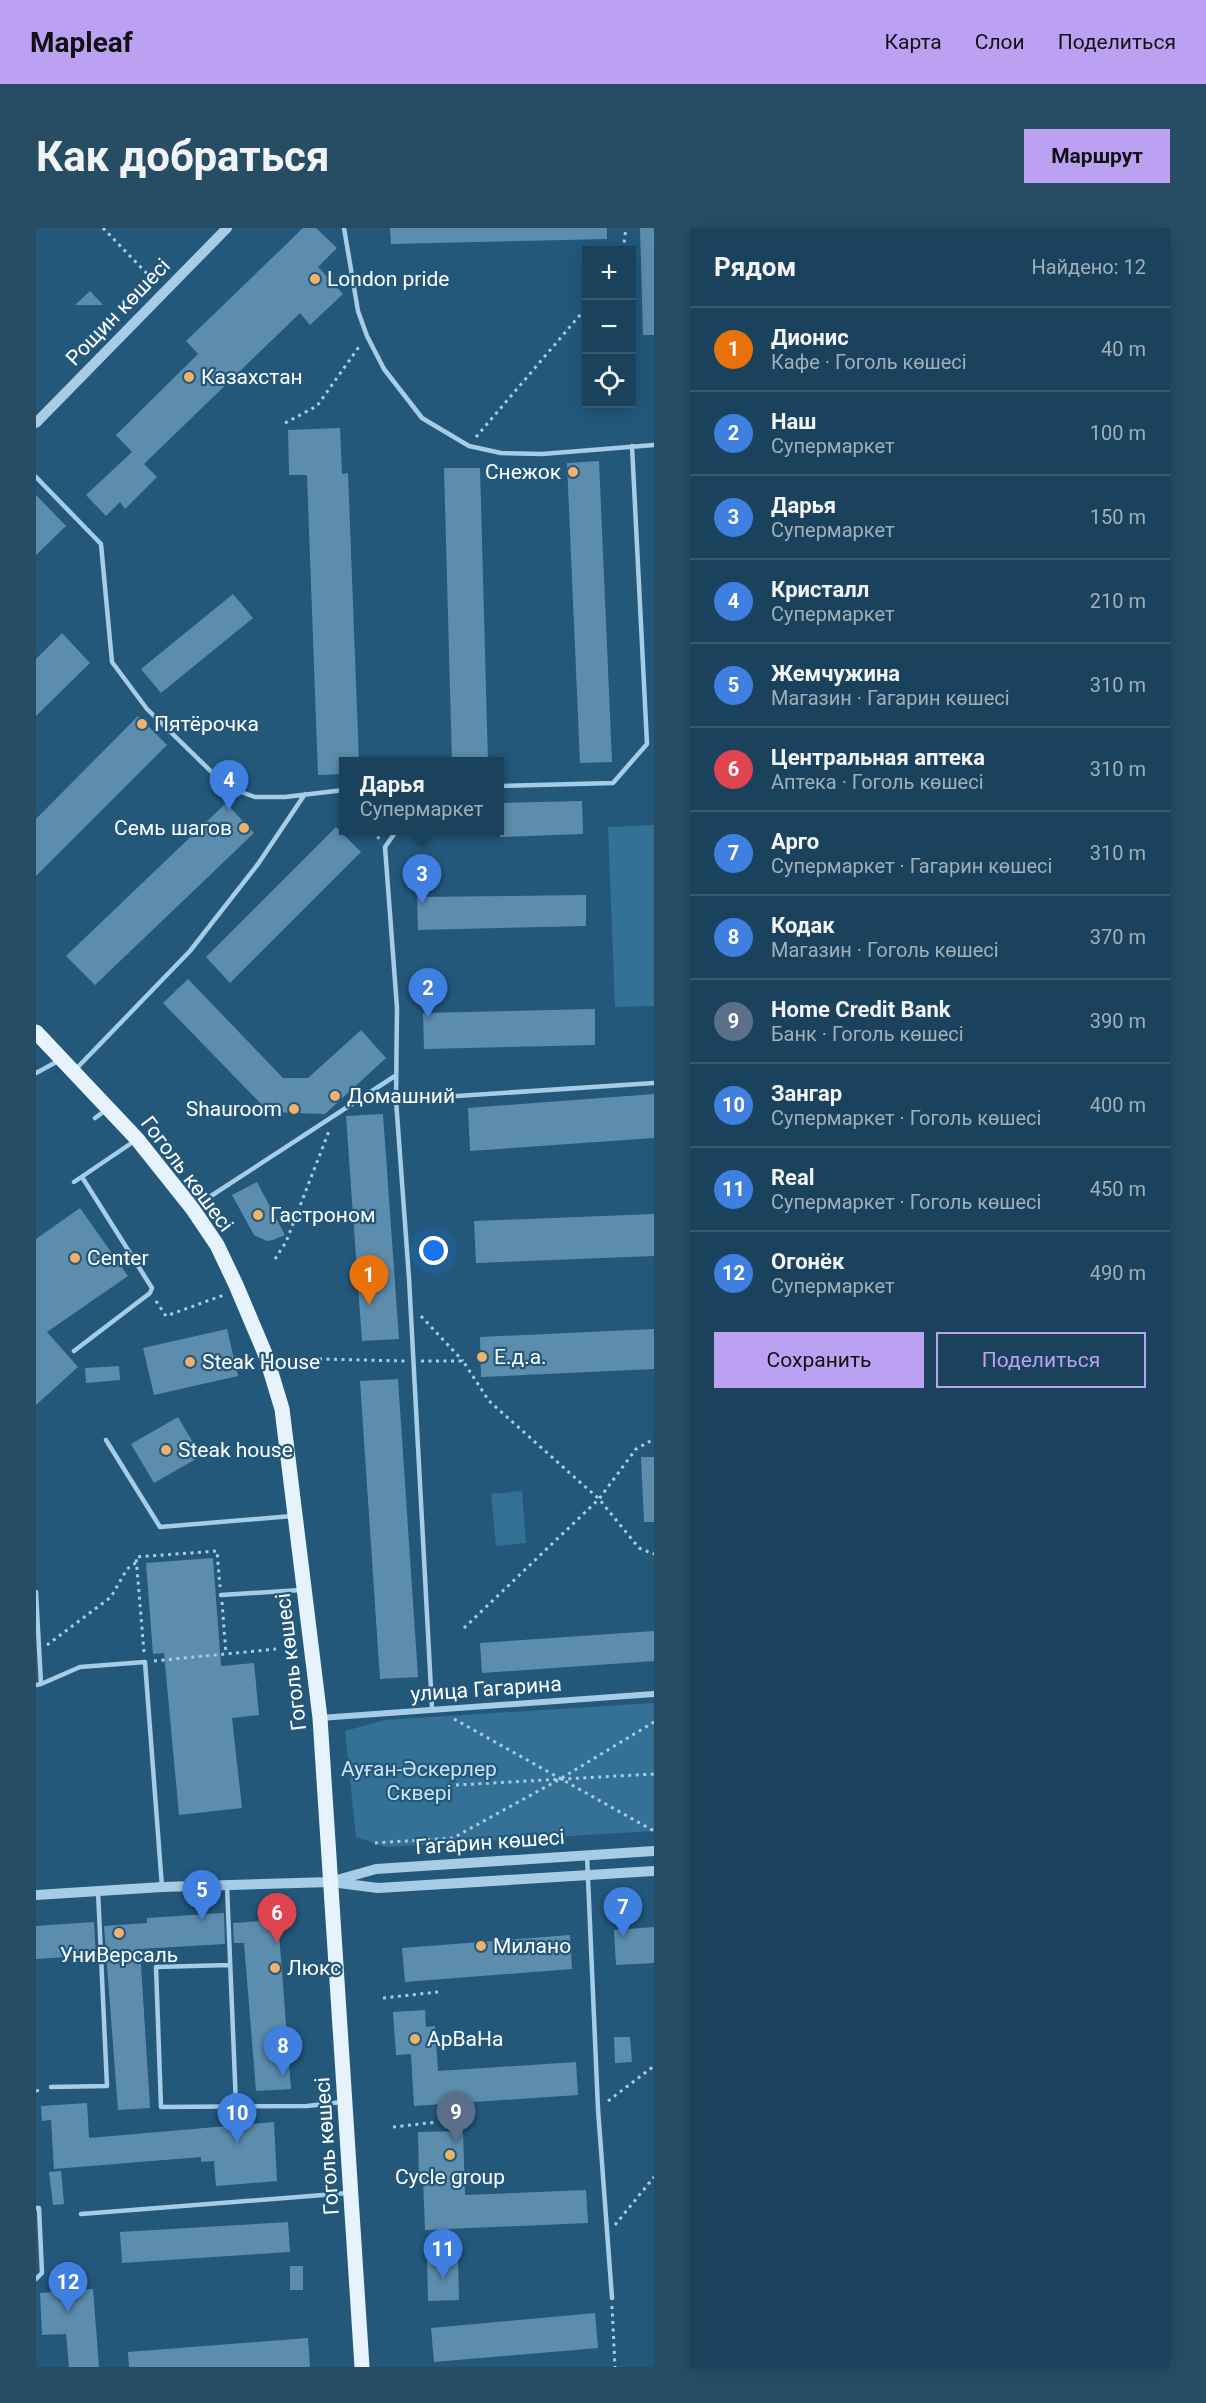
<!DOCTYPE html>
<html lang="ru">
<meta charset="utf-8">
<style>
:root{--surface:#1a425c;--page:#274d65;--text:#f1f3f6;--muted:#9fb0bb;--line:#385b72;--accent:#bca0f2}
body{margin:0;font-family:Roboto,sans-serif;background:var(--page);color:var(--text)}
.controls{position:absolute;right:18px;top:18px;display:grid;overflow:hidden;border-radius:0px;box-shadow:0 3px 15px #0003}
.controls button{width:54px;height:54px;display:grid;place-items:center;padding:0;border:0;border-bottom:2px solid var(--line);background:var(--surface);color:var(--text);font:30px sans-serif}
.you{position:absolute;left:398px;top:1023px;width:21px;height:21px;margin:-15px;border:4px solid #fff;border-radius:50%;background:#1a73e8;box-shadow:0 0 0 9px #1a73e833}
.badge{display:grid;place-items:center;width:39px;height:39px;border-radius:50%;background:var(--accent);color:#fff;font-size:20px;font-weight:700}
.pin{position:absolute;translate:-50% -50px;filter:drop-shadow(0 2px 3px #0008)}
.pin::after{content:'';position:absolute;top:32px;width:21px;height:18px;background:inherit;clip-path:polygon(0 0,100% 0,50% 100%)}
.popup{position:absolute;left:303px;top:529px;width:165px;height:78px;box-sizing:border-box;display:grid;place-content:center;border-radius:0px;background:var(--surface);filter:drop-shadow(0 2px 4px #0005);font-size:20px;white-space:nowrap;color:var(--muted)}
.popup b{font-size:22px;color:var(--text)}
.popup::after{content:'';position:absolute;left:50%;top:100%;margin-left:-12px;border:12px solid transparent;border-top-color:var(--surface)}
.list{margin:0;padding:0;list-style:none}
h2{display:flex;justify-content:space-between;align-items:center;height:78px;margin:0;padding:0 24px;font-size:26px}
h2 small{font-size:20px;font-weight:400;color:var(--muted)}
.list li{display:grid;grid-template-columns:39px 1fr auto;gap:18px;align-items:center;box-sizing:border-box;height:84px;padding:0 24px;border-top:2px solid var(--line)}
.list b{display:block;font-size:22px;white-space:nowrap}
.list p{margin:0;font-size:20px;white-space:nowrap;color:var(--muted)}
.list em{font-size:20px;font-style:normal;color:var(--muted)}
.actions{display:flex;gap:12px;padding:18px 24px}
.actions a{flex:1;padding:14px 0;border:2px solid var(--accent);border-radius:0px;text-align:center;font-size:21px;color:var(--accent)}
.actions .main{background:var(--accent);color:#111}
.icon{flex:none;width:33px;height:33px;fill:none;stroke:currentColor;stroke-width:2;stroke-linecap:round;stroke-linejoin:round}
.map{position:relative;flex:none;width:618px;height:2139px;overflow:hidden;border-radius:0px}
header{display:flex;align-items:center;gap:36px;box-sizing:border-box;height:84px;padding:0 30px;background:var(--accent);color:#111}
header strong{font-size:28px}
nav{display:flex;gap:33px;margin-inline-start:auto;font-size:21px}
.intro{display:flex;align-items:center;justify-content:space-between;box-sizing:border-box;height:144px;padding:0 36px}
h1{margin:0;font-size:42px}
.button{padding:15px 27px;border-radius:0px;background:var(--accent);color:#111;font-size:21px;font-weight:700}
main{display:flex;gap:36px;padding:0 36px}
aside{flex:1;background:var(--surface);border-radius:0px;box-shadow:0 3px 15px #0003}
.map>svg:first-child{display:block}
</style>
<header>
<strong>Mapleaf</strong>
<nav><a>Карта</a><a>Слои</a><a>Поделиться</a></nav>
</header>
<div class="intro"><h1>Как добраться</h1><a class="button">Маршрут</a></div>
<main>
<div class="map">
<svg width="618" height="2139" viewBox="0 0 618 2139">
<rect width="100%" height="100%" fill="#23587b"/>
<path fill="#337197" d="M618,597v181l-39,1 -7,-180z
M486,1263l4,52 -30,3 -5,-52z
M618,1475v128l-268,16 -30,-10 -11,-106 40,-11z"/>
<path fill="#5c8dad" d="M267,0h13l21,20 -19,19 25,27 -33,31 -10,-12 -156,151 13,13 -32,32 -5,-7 -14,14 -20,-21 46,-43 -16,-17 82,-81 -12,-13z
M354,0h217v11l-216,5z
M604,0h14v107h-11z
M54,63l13,14h-28z
M304,200l2,46 6,-1 11,289h-15v12l-26,1 -11,-300h-18l-1,-45z
M563,233l13,301 -32,1 -13,-300z
M408,240h36l8,294h-36z
M0,267l30,31 -30,29z
M197,366l20,24 -92,75 -20,-24z
M26,405l28,30 -54,53v-57z
M102,488l29,29 -131,131v-57z
M546,573l1,33 -83,3v-34z
M190,575l28,30 -159,152 -29,-29z
M300,599l25,25 -131,131 -24,-26z
M550,667v31l-168,4 -1,-33z
M152,751l95,99h25l53,-48 25,28 -61,56 -56,-2 -106,-109z
M559,781v36l-171,4 -1,-36z
M618,866v44l-184,13 -2,-43z
M347,886l16,225 -37,2 -16,-225z
M221,954l28,53 -12,5 -6,1 -13,-6 -22,-40z
M44,980l48,68 -81,56 31,35 -42,38v-166z
M618,986v42l-178,7 -2,-42z
M191,1101l11,47 -84,19 -11,-47z
M618,1101v40l-173,8 -1,-40z
M83,1138l1,14 -34,3 -1,-15z
M362,1151l20,298 -38,2 -20,-298z
M142,1189l23,39 -47,27 -23,-39z
M605,1229h13v65h-10z
M177,1330l8,108 33,-3 5,52 -27,3 10,90 -63,7 -15,-162 -11,1 -7,-91z
M618,1403v30l-172,12 -2,-30z
M188,1685l1,31 -85,5 10,159 -32,2 -14,-184 43,-3v-5z
M242,1692l13,169 -35,2 -12,-148h-10l-1,-20z
M58,1694l2,33 -60,4v-33z
M618,1699v36l-38,2 -2,-35z
M534,1707l2,34 -167,13 -3,-34z
M389,1782l1,17 9,-1 3,45 138,-9 2,33 -164,11 -3,-52 -15,1 -3,-43z
M578,1809h16l2,25 -17,1z
M51,1875l2,35 185,-16 3,59 -61,5 -2,-25 -13,1v-5l-147,12 -3,-49 -9,1 -1,-15z
M427,1903l2,64 121,-5 2,33 -163,7 -2,-51h-4l-1,-47z
M25,1943l3,33 -11,1 -4,-33z
M252,1994l2,30 -168,11 -2,-31z
M422,2029l1,43 -31,1 -1,-42z
M254,2038h13v24h-13z
M57,2061l6,78h-30l-3,-33 -24,1 -2,-42z
M559,2085l3,35 -164,14 -3,-34z
M272,2110l2,29h-181l-1,-15z"/>
<g fill="none" stroke-linecap="round" stroke-linejoin="round">
<path stroke="#a6cde5" stroke-width="3" stroke-dasharray="3 4.5" stroke-linecap="butt" d="M67,0l54,56
M587,22l3,-22
M249,195l32,-17 44,-62
M440,209l110,-129
M338,602l5,9
M239,1031l11,-17 43,-111
M120,1073l10,15 58,-21
M385,1088l42,45
M283,1131l86,2
M385,1133h42l26,40 110,98 40,49 15,6
M186,1374l4,52
M428,1400l135,-129 37,-50 18,-10
M11,1417l64,-48 16,-28 10,-7
M108,1424l-8,-95 81,-6 3,36
M118,1433l122,-12
M418,1491l200,112
M420,1557l198,-11
M339,1615l78,-5 107,-59 94,-57
M347,1770l55,-6
M0,1863l7,-2
M572,1873l46,-35
M357,1899l44,-5
M579,1997l39,-48
M576,2078l3,61"/>
<path stroke="#a6cde5" stroke-width="4.5" d="M308,0l14,83 9,25 17,33 38,49 47,28 32,7 41,1 112,-9
M0,249l65,67 11,118 35,47 80,78 28,10h30l59,-7
M464,558l113,-3 34,-39 -15,-298
M361,602l-12,17 12,161 -1,92 13,178 23,430
M39,842l115,-119 68,-87 47,-70
M0,845l24,-13
M360,872l258,-17
M59,890l11,-8
M38,954l62,-42
M158,979l201,-131
M38,1123l76,-58 2,-5 -70,-111
M70,1212l54,87 132,-11
M0,1364l5,92 -5,1
M185,1367l80,-5
M5,1456l39,-17 65,-5 17,225
M551,1627l11,254 14,189
M191,1658l9,219
M193,1737l-73,2 5,140 146,-1 35,-4
M15,1859l56,-1 -9,-195
M0,1980h3l3,65 -6,6
M45,1986l267,-21"/>
<path stroke="#a6cde5" stroke-width="6" d="M284,1490l334,-24"/>
<path stroke="#a6cde5" stroke-width="10" d="M0,195l191,-195
M301,1652l39,-11 278,-18
M0,1667l126,-8 169,-5 47,6 276,-17"/>
<path stroke="#e6f3fd" stroke-width="15" d="M0,804l101,107 55,69 25,37 19,40 30,71 16,53 38,309 42,649"/>
</g>
<g fill="#f0b269" stroke="#23587b" stroke-width="2">
<circle cx="279" cy="51" r="6"/>
<circle cx="153" cy="149" r="6"/>
<circle cx="537" cy="244" r="6"/>
<circle cx="106" cy="496" r="6"/>
<circle cx="208" cy="600" r="6"/>
<circle cx="299" cy="868" r="6"/>
<circle cx="258" cy="881" r="6"/>
<circle cx="222" cy="987" r="6"/>
<circle cx="39" cy="1030" r="6"/>
<circle cx="446" cy="1129" r="6"/>
<circle cx="154" cy="1134" r="6"/>
<circle cx="130" cy="1222" r="6"/>
<circle cx="83" cy="1705" r="6"/>
<circle cx="445" cy="1718" r="6"/>
<circle cx="239" cy="1740" r="6"/>
<circle cx="379" cy="1811" r="6"/>
<circle cx="414" cy="1927" r="6"/>
</g>
<g text-anchor="middle" stroke-width="4.5" stroke-linejoin="round" paint-order="stroke">
<g font-size="21" fill="#fff" stroke="#23587b" text-anchor="start">
<text x="291" y="58">London pride</text>
<text x="165" y="156">Казахстан</text>
<text x="525" y="251" text-anchor="end">Снежок</text>
<text x="118" y="503">Пятёрочка</text>
<text x="196" y="607" text-anchor="end">Семь шагов</text>
<text x="311" y="875">Домашний</text>
<text x="246" y="888" text-anchor="end">Shauroom</text>
<text x="234" y="994">Гастроном</text>
<text x="51" y="1037">Center</text>
<text x="458" y="1136">Е.д.а.</text>
<text x="166" y="1141">Steak House</text>
<text x="142" y="1229">Steak house</text>
<text x="457" y="1725">Милано</text>
<text x="83" y="1734" text-anchor="middle">УниВерсаль</text>
<text x="251" y="1747">Люкс</text>
<text x="391" y="1818">АрВаНа</text>
<text x="414" y="1956" text-anchor="middle">Cycle group</text>
</g>
<g font-size="21" fill="#fff" stroke="#23587b">
<text transform="translate(82 84) rotate(-46)" y="7">Рощин көшесі</text>
<text transform="translate(151 946) rotate(53)" y="7">Гоголь көшесі</text>
<text transform="translate(255 1434) rotate(-97)" y="7">Гоголь көшесі</text>
<text transform="translate(450 1461) rotate(-4)" y="7">улица Гагарина</text>
<text transform="translate(454 1614) rotate(-4)" y="7">Гагарин көшесі</text>
<text transform="translate(291 1918) rotate(-94)" y="7">Гоголь көшесі</text>
</g>
<g font-size="21" fill="#c9e4f4" stroke="#23587b">
<text x="383" y="1548">Ауған-Әскерлер<tspan x="383" dy="24">Сквері</tspan></text>
</g>
</g>
</svg>
<div class="controls">
<button>+</button>
<button>−</button>
<button><svg class="icon" aria-label="locate" viewBox="0 0 24 24"><circle cx="12" cy="12" r="6"/><path d="M12 2v4M12 18v4M2 12h4M18 12h4"/></svg></button>
</div>
<div class="you"></div>
<div class="pin badge" style="left:333px;top:1077px;background:#e8710a">1</div>
<div class="pin badge" style="left:392px;top:790px;background:#3f7fe0">2</div>
<div class="pin badge" style="left:386px;top:676px;background:#3f7fe0">3</div>
<div class="popup"><b>Дарья</b>Супермаркет</div>
<div class="pin badge" style="left:193px;top:582px;background:#3f7fe0">4</div>
<div class="pin badge" style="left:166px;top:1692px;background:#3f7fe0">5</div>
<div class="pin badge" style="left:241px;top:1715px;background:#e0444e">6</div>
<div class="pin badge" style="left:587px;top:1709px;background:#3f7fe0">7</div>
<div class="pin badge" style="left:247px;top:1848px;background:#3f7fe0">8</div>
<div class="pin badge" style="left:420px;top:1914px;background:#5c6f8a">9</div>
<div class="pin badge" style="left:201px;top:1915px;background:#3f7fe0">10</div>
<div class="pin badge" style="left:407px;top:2051px;background:#3f7fe0">11</div>
<div class="pin badge" style="left:32px;top:2084px;background:#3f7fe0">12</div>
</div>
<aside>
<h2>Рядом<small>Найдено: 12</small></h2>
<ul class="list">
<li><span class="badge" style="background:#e8710a">1</span><div><b>Дионис</b><p>Кафе · Гоголь көшесі</p></div><em>40 m</em></li>
<li><span class="badge" style="background:#3f7fe0">2</span><div><b>Наш</b><p>Супермаркет</p></div><em>100 m</em></li>
<li><span class="badge" style="background:#3f7fe0">3</span><div><b>Дарья</b><p>Супермаркет</p></div><em>150 m</em></li>
<li><span class="badge" style="background:#3f7fe0">4</span><div><b>Кристалл</b><p>Супермаркет</p></div><em>210 m</em></li>
<li><span class="badge" style="background:#3f7fe0">5</span><div><b>Жемчужина</b><p>Магазин · Гагарин көшесі</p></div><em>310 m</em></li>
<li><span class="badge" style="background:#e0444e">6</span><div><b>Центральная аптека</b><p>Аптека · Гоголь көшесі</p></div><em>310 m</em></li>
<li><span class="badge" style="background:#3f7fe0">7</span><div><b>Арго</b><p>Супермаркет · Гагарин көшесі</p></div><em>310 m</em></li>
<li><span class="badge" style="background:#3f7fe0">8</span><div><b>Кодак</b><p>Магазин · Гоголь көшесі</p></div><em>370 m</em></li>
<li><span class="badge" style="background:#5c6f8a">9</span><div><b>Home Credit Bank</b><p>Банк · Гоголь көшесі</p></div><em>390 m</em></li>
<li><span class="badge" style="background:#3f7fe0">10</span><div><b>Зангар</b><p>Супермаркет · Гоголь көшесі</p></div><em>400 m</em></li>
<li><span class="badge" style="background:#3f7fe0">11</span><div><b>Real</b><p>Супермаркет · Гоголь көшесі</p></div><em>450 m</em></li>
<li><span class="badge" style="background:#3f7fe0">12</span><div><b>Огонёк</b><p>Супермаркет</p></div><em>490 m</em></li>
</ul>
<div class="actions"><a class="main">Сохранить</a><a>Поделиться</a></div>
</aside>
</main>
